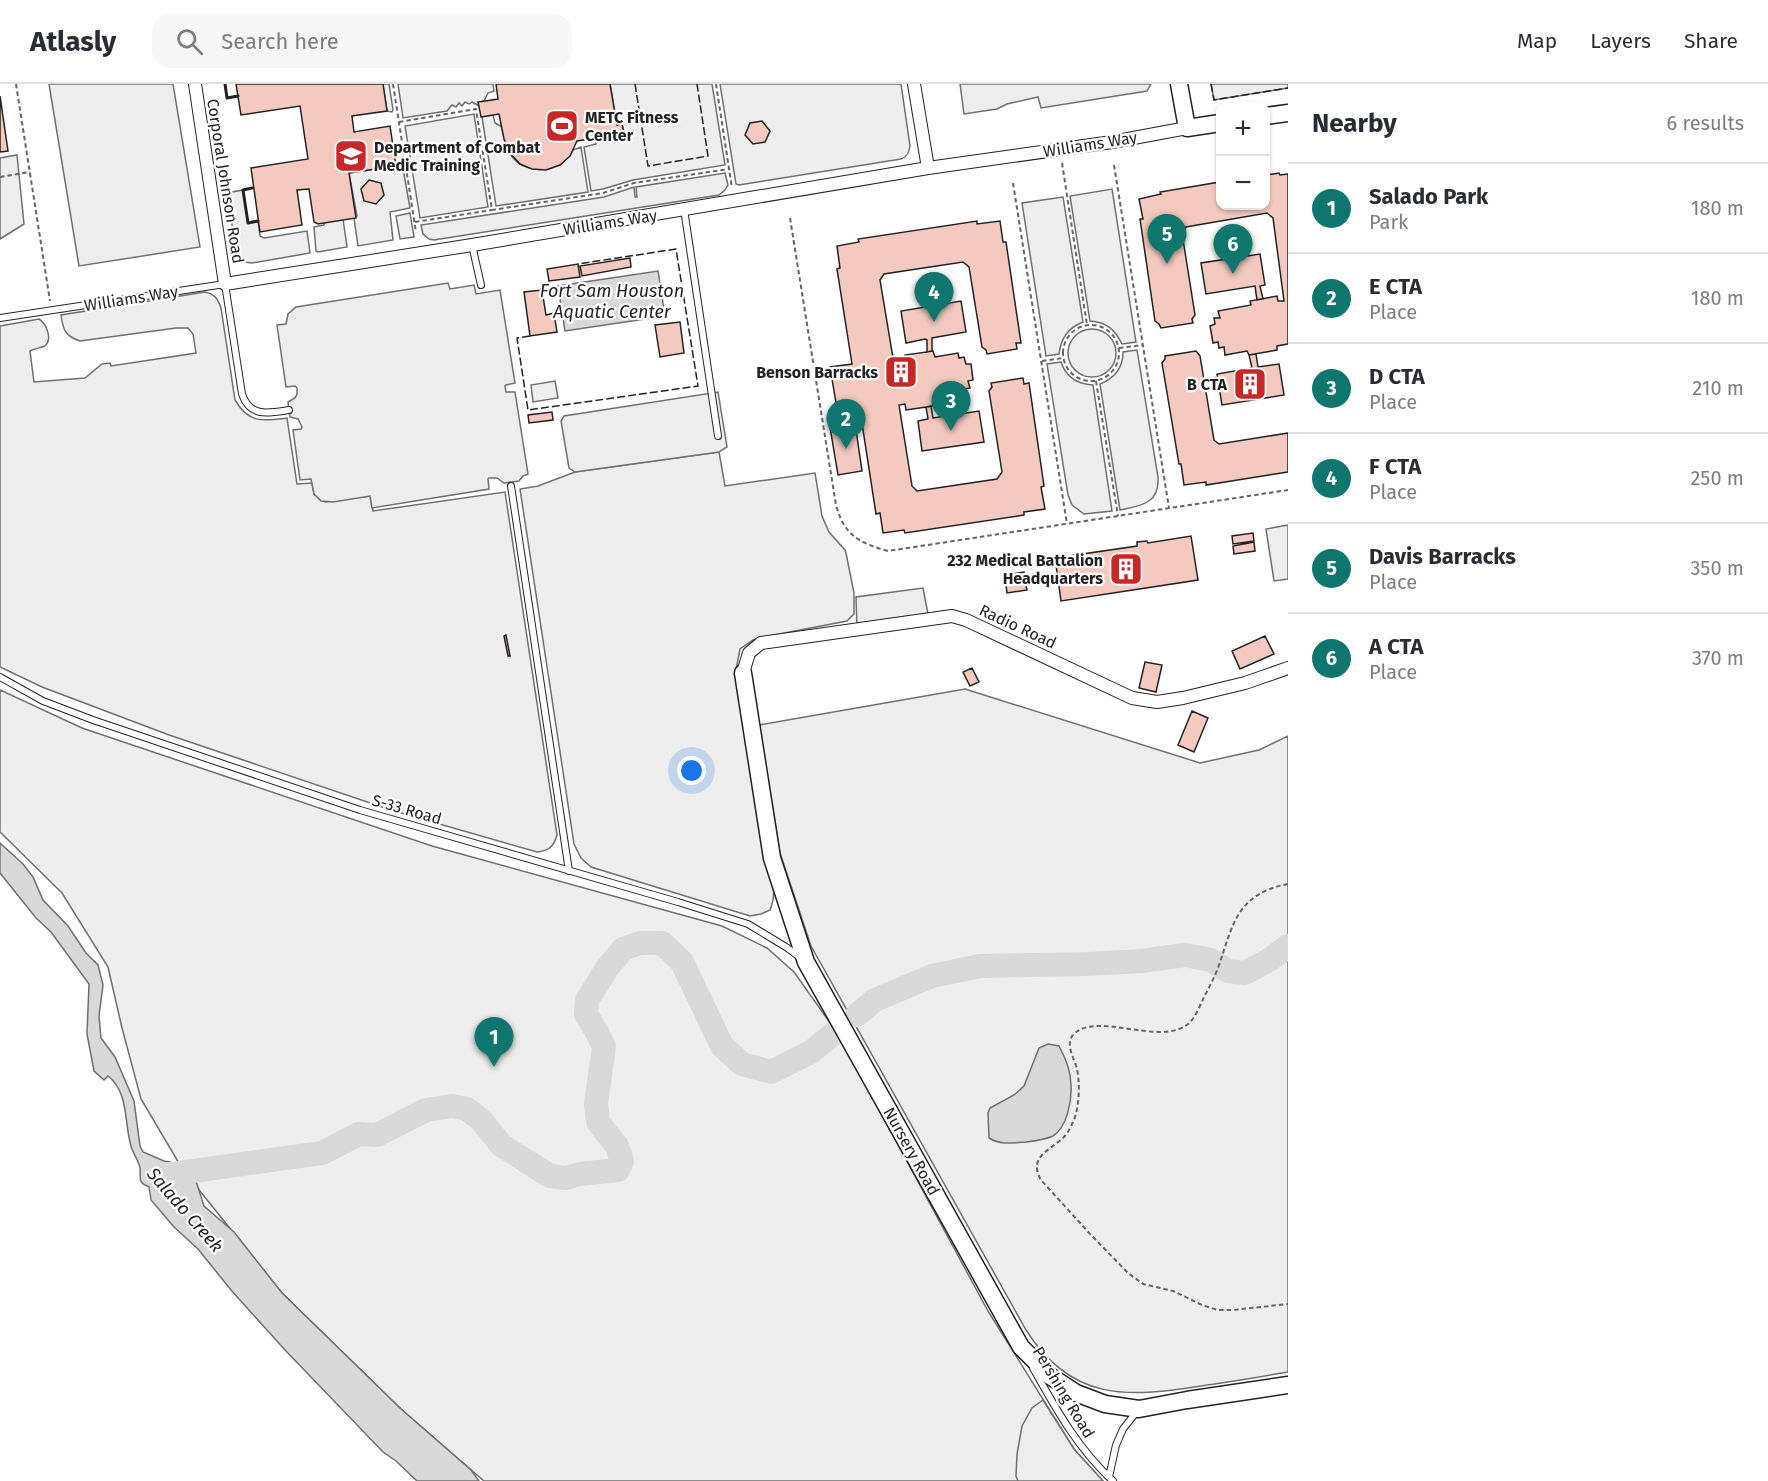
<!DOCTYPE html>
<meta charset="utf-8">
<style>
:root{--surface:#fff;--page:#f7f7f7;--text:#2b2b33;--muted:#7c7c81;--line:#e1e1e2;--accent:#0f766e}
body{margin:0;font-family:"Fira Sans",sans-serif;background:var(--page);color:var(--text)}
.controls{position:absolute;right:18px;top:18px;display:grid;overflow:hidden;border-radius:12px;box-shadow:0 2px 4px #0004}
.controls button{width:54px;height:54px;display:grid;place-items:center;padding:0;border:0;border-bottom:2px solid var(--line);background:var(--surface);color:var(--text);font:30px sans-serif}
.you{position:absolute;left:692px;top:687px;width:21px;height:21px;margin:-15px;border:4px solid #fff;border-radius:50%;background:#1a73e8;box-shadow:0 0 0 9px #1a73e833}
.badge{display:grid;place-items:center;width:39px;height:39px;border-radius:50%;background:var(--accent);color:#fff;font-size:20px;font-weight:700}
.pin{position:absolute;translate:-50% -50px;filter:drop-shadow(0 2px 3px #0008)}
.pin::after{content:'';position:absolute;top:32px;width:21px;height:18px;background:inherit;clip-path:polygon(0 0,100% 0,50% 100%)}
.list{margin:0;padding:0;list-style:none}
h2{display:flex;justify-content:space-between;align-items:center;height:78px;margin:0;padding:0 24px;font-size:26px}
h2 small{font-size:20px;font-weight:400;color:var(--muted)}
.list li{display:grid;grid-template-columns:39px 1fr auto;gap:18px;align-items:center;box-sizing:border-box;height:90px;padding:0 24px;border-top:2px solid var(--line)}
.list b{display:block;font-size:22px;white-space:nowrap}
.list p{margin:0;font-size:20px;white-space:nowrap;color:var(--muted)}
.list em{font-size:20px;font-style:normal;color:var(--muted)}
.icon{flex:none;width:33px;height:33px;fill:none;stroke:currentColor;stroke-width:2;stroke-linecap:round;stroke-linejoin:round}
.map{position:relative;flex:none;width:1288px;height:1397px;overflow:hidden}
header{display:flex;align-items:center;gap:36px;box-sizing:border-box;height:84px;padding:0 30px;background:var(--surface);border-bottom:2px solid var(--line)}
header strong{font-size:28px}
nav{display:flex;gap:33px;margin-inline-start:auto;font-size:21px}
.search{width:420px;height:54px;background:var(--page);display:flex;align-items:center;gap:15px;box-sizing:border-box;padding:0 21px;border-radius:18px;color:var(--muted);font-size:22px}
main{display:flex}
aside{flex:1;background:var(--surface)}
.map>svg:first-child{display:block}
</style>
<header>
<strong>Atlasly</strong>
<div class="search"><svg class="icon" aria-label="search" viewBox="0 0 24 24"><circle cx="10" cy="10" r="6"/><path d="M15 15l6 6"/></svg>Search here</div>
<nav><a>Map</a><a>Layers</a><a>Share</a></nav>
</header>
<main>
<div class="map">
<svg width="1288" height="1397" viewBox="0 0 1288 1397">
<rect width="100%" height="100%" fill="#fff"/>
<path fill="#eee" stroke="#6f6f6f" stroke-width="1.5" d="M383,0h6l4,26 -1,2 -5,-1z
M398,0h95l1,7 -6,2 -4,8 -5,1v4l-7,-4 -3,2 -4,-2 -3,4 -3,-3 -3,4 -4,-2 -5,6 -44,7z
M610,0h102l13,81 -92,15 -30,9 -12,2 -7,-44 12,-3 -1,-6 29,-5 -2,-9 -5,1z
M720,0h181l9,62c-1,7 -3,11 -9,13l-162,26 -3,-1z
M1211,0h77v4l-74,12z
M474,30l14,93 -68,11 -15,-92z
M493,31l2,8 7,4c1,9 4,19 8,27 15,23 51,19 63,-4l8,-3 7,45 -92,14 -14,-89z
M17,71l7,69 -24,15v-81z
M402,79l8,45 -20,4 3,28 -35,6 -4,-28 3,-2 -8,-43z
M725,89l3,12 -3,5 -6,5 -285,45 -5,-1 -6,-5 -2,-9 183,-28 30,-10 1,10h2l-1,-10z
M1112,105l24,153 -14,2c-7,-14 -15,-22 -32,-23l-20,-125z
M243,106l5,32 10,-1 2,15 4,2 43,-7 3,22 -58,10 -7,-1 -8,-6 -9,-57 4,-7z
M1063,113l20,125c-15,6 -22,16 -24,32l-13,2 -24,-153z
M410,129l4,24 -14,2 -4,-23z
M343,135l4,28 -29,5 -2,-1 -2,-24 10,-2v-3z
M205,208c10,2 13,7 16,16l14,92c14,24 28,21 52,18l10,66 15,-1 2,11 11,8 45,-6 3,15 132,-19 52,343c-3,11 -8,16 -20,17l-143,-41 -225,-76 -127,-48 -42,-20v-341l39,-7c7,4 14,20 6,27 -4,2 -10,2 -15,5l4,31 51,-4 17,-14 8,-1 1,3 85,-13 -3,-19 -5,-6h-12l-96,13c-15,-5 -17,-11 -19,-26z
M1068 269a24 24 0 1 1 48 0a24 24 0 1 1-48 0Z
M1137,266l21,127c2,27 -18,29 -38,33l-20,-126c15,-6 23,-17 23,-32z
M1061,278c5,15 16,22 32,23l19,126 -28,3 -12,-9 -4,-10 -21,-131z
M555,297l3,17 -25,4 -2,-17z
M719,368l6,34 90,-13 7,43 7,16 16,18 1,3 8,40v21l-7,7 -73,14 -21,5 -13,9 -4,21 31,197c6,17 10,26 3,43l-9,4 -11,2 -159,-49 -10,-9 -7,-14 -54,-355 18,-3 37,-14z
M965,605l235,74 59,-13 29,-14v636c-29,5 -58,10 -87,14 -75,12 -130,15 -175,-56l-215,-384 -31,-93 -21,-128z
M0,606l82,38 350,118 290,80 45,22 27,24 44,62 150,277 86,138 29,32h-619l-83,-72 -119,-116 -99,-123 -42,-71 -19,-71 -14,-61 -46,-74 -62,-61z"/>
<path fill="#ededed" stroke="#6f6f6f" stroke-width="1.5" d="M49,0h124l27,163 -121,19z
M960,0h191l-4,7 -106,17 -3,-11 -31,7 -10,5 -33,5z
M448,199l2,6 24,-4 2,9 24,-4 15,93 -9,2 -1,1 1,6h9l13,82 -5,2 -4,5 -15,2 -7,-5h-8l-1,1 1,10 -117,19 -2,-12 -37,6 -12,-1 -7,-7 -3,-15 -11,1 -7,-50 8,-1 1,-2 -4,-8 -8,-2 -2,-15 7,-4 2,-4v-6l-2,-2 -9,1 -9,-62 9,-1 2,-10 8,-7z
M718,308l9,55 -8,5 -144,20 -6,-4 -8,-47 3,-5z
M1288,441v54l-14,2 -8,-52z
M923,504l6,31 -72,10 -1,-32z
M1043,1316l31,49 29,32h-85l-2,-5 1,-22 5,-28 10,-18z"/>
<path fill="#d9d9d9" stroke="#6f6f6f" stroke-width="1.5" d="M658,187l7,45 -100,15 -7,-45z
M0,759l23,21 10,13 10,23 25,26 18,27 12,12 5,20 -4,31 2,22 14,19 19,44 6,45 3,6 21,9 21,4 12,19 7,22 30,26 48,61 119,116 70,61 8,11h-62l-21,-20 -13,-9 -98,-102 -54,-60 -33,-41 -24,-22 -23,-27 -2,-13c-12,-5 -8,-8 -9,-19 -1,-7 -7,-14 -9,-22 -7,-23 -2,-54 -23,-70l-4,4 -10,-9 -7,-37 2,-50 -38,-52 -15,-14 -36,-45z
M1048,960l11,2c6,11 12,26 12,39 1,16 -4,42 -18,51 -9,4 -18,5 -27,6 -13,1 -26,3 -37,-4l-1,-25 2,-5 24,-13 10,-9 15,-38z"/>
<g fill="none" stroke-linecap="round" stroke-linejoin="round">
<path stroke="#d9d9d9" stroke-width="24" d="M857,931l18,-15 57,-24 48,-10 108,-2 53,-3 44,-6 26,5 17,11 17,2 24,-13 19,-14
M157,1092l165,-23 37,-19 18,1 49,-25 26,-4 15,3 15,12 19,24 49,31 16,2 14,-4 38,-4 4,-9 -5,-15 -19,-24 -2,-19 8,-56 -6,-13 -12,-20 1,-14 21,-33 15,-18 17,-6h22l20,19 40,84 20,18 29,8 40,-20 22,-18"/>
</g>
<path fill="#f3c9c0" stroke="#222" stroke-width="1.5" d="M236,0h147l4,27 -35,5 2,16 36,-6 6,40 -47,7 7,45 -38,6 -4,-2 -5,-33 -12,1 5,35 -42,7 -9,-64 57,-9 -8,-53 -59,9z
M496,0h114l7,41 5,-1 2,10 -47,7 -7,15 -10,9 -14,5 -14,-1 -12,-5 -10,-11 -6,-14 -5,-25 -18,3 -3,-15 20,-3z
M0,12l8,55 -8,1z
M762,37l8,10 -5,11 -12,2 -8,-9 5,-12z
M1279,89l1,2 8,-1v170l-11,2v4l-28,5 -2,-4 -22,4 -1,-8 -5,1 -1,-6 -5,1 -3,-17 5,-2 -1,-6h6l-2,-7 33,-6 -1,-4 27,-5 1,5h6l-11,-83 -6,-5 -81,14 -4,6 13,82 -3,4 1,4 -32,5 -2,-4 -4,-3 -15,-102h3l-4,-20 22,-5 -1,-2 60,-10v24h46v-31z
M369,96l12,3 3,12 -8,9 -12,-3 -3,-12z
M977,137v3l23,-3 3,21h3l15,101h-5l1,6 -30,5 -1,-4 -4,-3 -13,-80 -6,-5 -79,12 -4,6 14,84 13,-2 -2,-7 28,-4 2,6 23,-4 1,5 5,-1 2,7h5l2,16 -5,1 2,7 -6,1 1,6 -32,5v6l-27,4 -1,-6 -6,1 13,81 5,5 80,-12 5,-7 -13,-81 3,-4 -1,-4 32,-5 1,6 5,-1 15,103 -3,1 4,22 -21,3v3l-119,18 -1,-3 -21,3 -3,-20 -4,1 -15,-97 -22,4 -9,-54 22,-3 -15,-95 3,-1 -3,-22 22,-4 -1,-3z
M1260,170l5,31 -5,1 3,13 -6,1 -2,-14 -49,8 -5,-31z
M630,174l1,9 -49,9 -2,-10z
M578,180l2,13 -31,4 -2,-12z
M542,206l4,25 8,-2 3,19 -27,4 -6,-44z
M961,217l5,31 -34,6v13l-5,1v-12l-2,-1 -19,4 -5,-32z
M680,238l4,31 -24,4 -5,-32z
M1196,267l4,5 14,84 5,4 69,-11v39l-82,13v-3l-22,3 -3,-21h-2l-17,-101 3,-4v-3z
M1256,270l2,13 21,-3 5,31 -62,10 -5,-31 35,-6 -3,-13z
M931,322l2,12 46,-7 5,31 -62,9 -4,-30 10,-2 -2,-12z
M552,328l1,8 -24,3 -1,-8z
M855,339l7,48 -24,4 -8,-48z
M1253,449l1,8 -21,3 -1,-8z
M1191,452l7,44 -137,21 -6,-43 82,-12v-4l10,-1 1,2z
M1254,458l1,9 -21,3 -1,-8z
M1024,488l1,8 -19,3 -1,-8z
M1025,498l2,8 -20,3 -1,-8z
M506,551l4,21h-2l-4,-20z
M1265,552l9,18 -34,15 -8,-18z
M1145,578l17,3 -6,27 -17,-4z
M972,584l7,14 -9,4 -7,-14z
M1192,627l16,7 -14,34 -16,-7z"/>
<g fill="none" stroke-linecap="round" stroke-linejoin="round">
<defs>
<path id="lane" d="M684,125l34,227
M472,161l9,40
M0,234l225,-34 17,110c8,24 27,19 47,16
M511,402l58,385
M0,593l43,24 50,19 267,90 318,92 70,22 38,23 15,11
M1033,1284c23,41 45,81 80,113
M1109,1393l7,-32 7,-16 15,-19"/>
<path id="street" d="M195,0l30,200 247,-39 456,-77 184,-26 75,-14
M914,0l14,84
M743,589l6,-20 12,-10 191,-27 14,4 166,78 25,4 26,-4 62,-15 43,-15"/>
<path id="secondary" d="M1179,0l8,44 33,-5
M1266,32l22,-3
M743,589l29,185 34,104 215,385 29,29 26,17 29,11 34,5 48,-9 101,-15"/>
</defs>
<use href="#lane" stroke="#222" stroke-width="8"/>
<use href="#street" stroke="#222" stroke-width="14"/>
<use href="#secondary" stroke="#222" stroke-width="19"/>
<path stroke="#646464" stroke-width="2" stroke-dasharray="4.5 3" stroke-linecap="butt" d="M16,0l34,217
M393,0l23,148
M716,0l16,104
M399,38l77,-13 16,101 111,-17 31,-10 95,-14
M1062,79l25,162
M1114,81l55,343
M0,93l30,-5
M1013,99l54,341
M790,134l46,287c8,30 23,38 52,46l400,-61
M415,138l77,-12
M1063 269a28 28 0 1 1 56 0a28 28 0 1 1-56 0Z
M1119,264l24,-3
M1042,277l21,-3
M1096,297l22,135
M1288,800c-52,10 -55,41 -70,84 -4,10 -9,20 -14,29 -4,9 -9,21 -16,27 -28,23 -93,-14 -115,11 -2,2 -3,5 -3,8 -1,8 5,18 7,26 3,15 2,31 -1,45 -3,9 -7,18 -13,24 -14,13 -35,19 -22,42l50,55 37,38 15,11 30,7 29,14 16,5h15l55,-6"/>
<use href="#lane" stroke="#fff" stroke-width="6"/>
<use href="#street" stroke="#fff" stroke-width="12"/>
<use href="#secondary" stroke="#fff" stroke-width="16"/>
<path stroke="#222" stroke-width="1.5" stroke-dasharray="8 3" stroke-linecap="butt" d="M635,0l13,82 60,-10 -11,-72
M1211,0l3,16 74,-12
M542,206l7,-1v-8
M530,252l-13,2 11,72 170,-24 -22,-137 -98,15"/>
<path stroke="#222" stroke-width="3" d="M225,0l2,14 11,-2
M252,104l-9,2 5,33 10,-2"/>
</g>
<defs>
<symbol id="stadium-square" viewBox="-11 -11 22 22"><rect x="-9" y="-9" width="18" height="18" rx="4" fill="#c62828" stroke="#fff"/><path d="M0-5a6.5 5 0 1 0 0 10a6.5 5 0 1 0 0-10ZM-3.5-1.8h7v3.6h-7Z" fill="#fff"/></symbol>
<symbol id="university-square" viewBox="-11 -11 22 22"><rect x="-9" y="-9" width="18" height="18" rx="4" fill="#c62828" stroke="#fff"/><path d="M0-5L7-2L0 1L-7-2ZM-4 1L0 2.5L4 1V4Q0 6-4 4Z" fill="#fff"/></symbol>
<symbol id="building-square" viewBox="-11 -11 22 22"><rect x="-9" y="-9" width="18" height="18" rx="4" fill="#c62828" stroke="#fff"/><path d="M-4-6H4V6H1V3H-1V6H-4ZM-2.5-4.3h1.7v1.8h-1.7ZM.8-4.3h1.7v1.8H.8ZM-2.5-1h1.7V.8h-1.7ZM.8-1h1.7V.8H.8Z" fill="#fff"/></symbol>
</defs>
<g fill-rule="evenodd">
<use href="#stadium-square" x="543" y="23" width="38" height="38"/>
<use href="#university-square" x="332" y="53" width="38" height="38"/>
<use href="#building-square" x="882" y="269" width="38" height="38"/>
<use href="#building-square" x="1231" y="281" width="38" height="38"/>
<use href="#building-square" x="1107" y="466" width="38" height="38"/>
</g>
<g text-anchor="middle" stroke-width="4.5" stroke-linejoin="round" paint-order="stroke">
<g font-size="16" font-weight="bold" fill="#222" stroke="#fff" text-anchor="end">
<text x="585" y="39" text-anchor="start">METC Fitness<tspan x="585" dy="18">Center</tspan></text>
<text x="374" y="69" text-anchor="start">Department of Combat<tspan x="374" dy="18">Medic Training</tspan></text>
<text x="878" y="294">Benson Barracks</text>
<text x="1227" y="306">B CTA</text>
<text x="1103" y="482">232 Medical Battalion<tspan x="1103" dy="18">Headquarters</tspan></text>
</g>
<g font-size="16" fill="#222" stroke="#fff">
<text transform="translate(1090 60) rotate(-9)" y="6">Williams Way</text>
<text transform="translate(226 97) rotate(81)" y="6">Corporal Johnson Road</text>
<text transform="translate(610 138) rotate(-9)" y="6">Williams Way</text>
<text transform="translate(131 214) rotate(-9)" y="6">Williams Way</text>
<text transform="translate(1018 542) rotate(25)" y="6">Radio Road</text>
<text transform="translate(407 725) rotate(16)" y="6">S-33 Road</text>
<text transform="translate(912 1067) rotate(61)" y="6">Nursery Road</text>
<text transform="translate(1064 1308) rotate(59)" y="6">Pershing Road</text>
</g>
<g font-size="18" font-style="italic" fill="#222" stroke="#fff">
<text x="612" y="213">Fort Sam Houston<tspan x="612" dy="21">Aquatic Center</tspan></text>
<text transform="translate(185 1126) rotate(49)" y="6">Salado Creek</text>
</g>
</g>
</svg>
<div class="controls">
<button>+</button>
<button>−</button>
</div>
<div class="you"></div>
<div class="pin badge" style="left:494px;top:983px">1</div>
<div class="pin badge" style="left:846px;top:365px">2</div>
<div class="pin badge" style="left:951px;top:347px">3</div>
<div class="pin badge" style="left:934px;top:238px">4</div>
<div class="pin badge" style="left:1167px;top:180px">5</div>
<div class="pin badge" style="left:1233px;top:190px">6</div>
</div>
<aside>
<h2>Nearby<small>6 results</small></h2>
<ul class="list">
<li><span class="badge">1</span><div><b>Salado Park</b><p>Park</p></div><em>180 m</em></li>
<li><span class="badge">2</span><div><b>E CTA</b><p>Place</p></div><em>180 m</em></li>
<li><span class="badge">3</span><div><b>D CTA</b><p>Place</p></div><em>210 m</em></li>
<li><span class="badge">4</span><div><b>F CTA</b><p>Place</p></div><em>250 m</em></li>
<li><span class="badge">5</span><div><b>Davis Barracks</b><p>Place</p></div><em>350 m</em></li>
<li><span class="badge">6</span><div><b>A CTA</b><p>Place</p></div><em>370 m</em></li>
</ul>
</aside>
</main>
